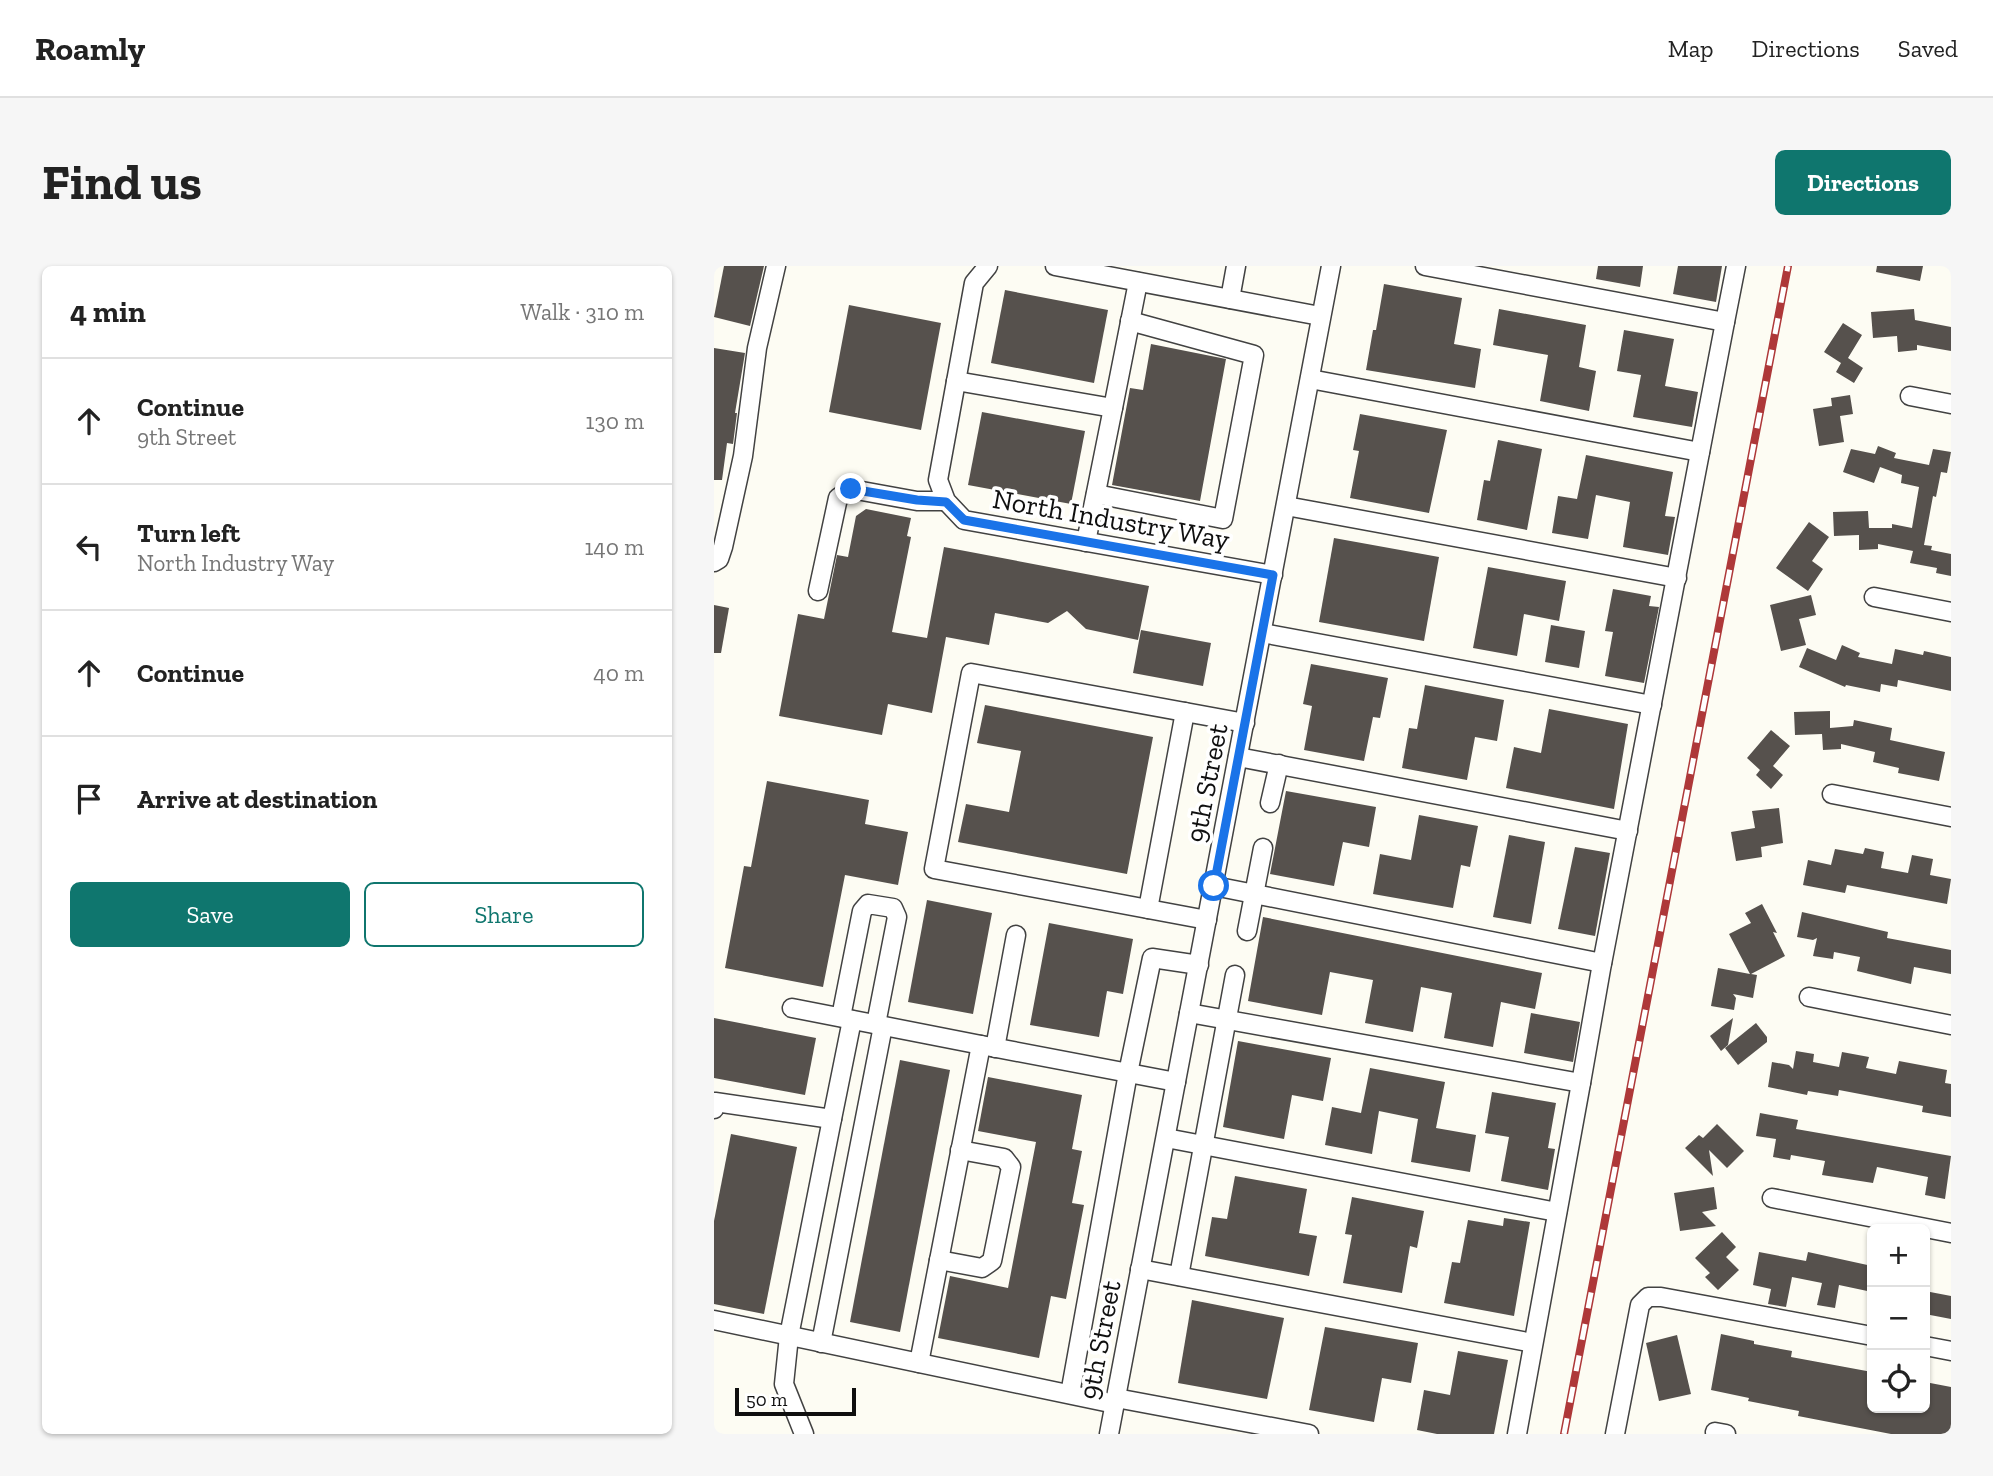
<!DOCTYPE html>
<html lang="en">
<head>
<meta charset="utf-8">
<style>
  body { margin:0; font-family:"Zilla Slab",serif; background:#f6f6f6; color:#222 }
  .controls { position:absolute; right:21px; bottom:21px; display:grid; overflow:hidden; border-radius:10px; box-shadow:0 2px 5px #0004 }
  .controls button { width:63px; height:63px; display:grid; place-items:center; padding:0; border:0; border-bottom:2px solid #e0e0e0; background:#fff; color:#222; font:35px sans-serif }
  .scale { position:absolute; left:21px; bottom:18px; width:121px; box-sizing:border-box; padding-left:7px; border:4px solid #0f0f0f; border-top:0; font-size:19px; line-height:24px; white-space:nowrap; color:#0f0f0f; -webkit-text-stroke:5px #fff; paint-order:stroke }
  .stop { position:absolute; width:21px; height:21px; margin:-16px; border:5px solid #1a73e8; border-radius:50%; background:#fff }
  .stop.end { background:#1a73e8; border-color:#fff; box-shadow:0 2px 7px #0008 }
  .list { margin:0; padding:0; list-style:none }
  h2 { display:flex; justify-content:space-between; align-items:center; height:91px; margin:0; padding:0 28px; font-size:30px }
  h2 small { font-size:23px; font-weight:400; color:#767676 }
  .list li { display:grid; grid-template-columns:46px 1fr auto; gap:21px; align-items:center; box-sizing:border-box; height:126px; padding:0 28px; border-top:2px solid #e0e0e0 }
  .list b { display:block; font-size:26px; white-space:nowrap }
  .list p { margin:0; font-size:23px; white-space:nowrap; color:#767676 }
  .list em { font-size:23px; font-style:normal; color:#767676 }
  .actions { display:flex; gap:14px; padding:21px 28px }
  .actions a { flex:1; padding:16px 0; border:2px solid #0f766e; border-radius:10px; text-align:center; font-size:24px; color:#0f766e }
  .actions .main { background:#0f766e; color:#fff }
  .icon { flex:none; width:38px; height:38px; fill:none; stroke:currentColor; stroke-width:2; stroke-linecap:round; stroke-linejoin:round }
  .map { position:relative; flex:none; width:1237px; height:1168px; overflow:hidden; border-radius:10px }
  header { display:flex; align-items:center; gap:42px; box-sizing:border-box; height:98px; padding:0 35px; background:#fff; border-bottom:2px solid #e0e0e0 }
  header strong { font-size:33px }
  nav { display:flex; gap:38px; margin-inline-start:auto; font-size:24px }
  .intro { display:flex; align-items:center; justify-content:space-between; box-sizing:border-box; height:168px; padding:0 42px }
  h1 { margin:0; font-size:49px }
  .button { padding:18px 32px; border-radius:10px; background:#0f766e; color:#fff; font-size:24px; font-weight:700 }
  main { display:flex; gap:42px; padding:0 42px }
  aside { flex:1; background:#fff; border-radius:10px; box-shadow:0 2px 5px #0004 }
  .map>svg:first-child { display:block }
  .building { fill:#56514d }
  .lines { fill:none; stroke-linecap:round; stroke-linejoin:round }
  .minor-casing { stroke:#424242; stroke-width:21 }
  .minor { stroke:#fff; stroke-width:18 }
  .rail-casing { stroke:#ae3839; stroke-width:8 }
  .rail { stroke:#fff; stroke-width:5; stroke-dasharray:16; stroke-linecap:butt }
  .route { stroke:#1a73e8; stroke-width:9 }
  .labels { text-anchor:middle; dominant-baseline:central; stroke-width:7; stroke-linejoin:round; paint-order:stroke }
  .street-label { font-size:28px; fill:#0f0f0f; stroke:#fff }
</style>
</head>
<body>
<header>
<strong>Roamly</strong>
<nav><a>Map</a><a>Directions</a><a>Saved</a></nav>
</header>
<div class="intro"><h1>Find us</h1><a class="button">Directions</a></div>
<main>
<aside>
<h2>4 min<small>Walk · 310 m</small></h2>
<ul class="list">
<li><svg class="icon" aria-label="ahead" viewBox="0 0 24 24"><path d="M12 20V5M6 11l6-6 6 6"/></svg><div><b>Continue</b><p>9th Street</p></div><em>130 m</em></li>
<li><svg class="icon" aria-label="left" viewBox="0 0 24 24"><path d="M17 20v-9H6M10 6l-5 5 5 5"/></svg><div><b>Turn left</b><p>North Industry Way</p></div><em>140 m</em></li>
<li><svg class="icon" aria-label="ahead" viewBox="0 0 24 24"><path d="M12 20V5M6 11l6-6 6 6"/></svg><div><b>Continue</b></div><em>40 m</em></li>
<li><svg class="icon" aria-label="arrive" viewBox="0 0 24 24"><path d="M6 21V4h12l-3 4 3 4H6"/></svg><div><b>Arrive at destination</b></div></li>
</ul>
<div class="actions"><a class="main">Save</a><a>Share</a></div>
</aside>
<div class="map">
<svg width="1237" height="1168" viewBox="0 0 1237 1168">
  <rect width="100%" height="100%" fill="#fdfcf3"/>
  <g class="building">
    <polygon points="10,0 50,0 36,60 0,51"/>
    <polygon points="884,0 929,0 926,21 882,13"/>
    <polygon points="964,0 1008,0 1002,36 959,28"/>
    <polygon points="1163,0 1209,0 1206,15 1162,6"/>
    <polygon points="670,18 748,32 740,78 767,83 761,122 652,104 659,64 662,64"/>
    <polygon points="291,24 394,44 380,117 277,97"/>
    <polygon points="135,39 227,57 207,164 115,146"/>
    <polygon points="785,43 872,59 865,101 882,105 875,145 826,135 834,89 779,79"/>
    <polygon points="1200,43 1201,54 1237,61 1237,85 1203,79 1203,84 1184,86 1183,70 1159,72 1157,46"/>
    <polygon points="1129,57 1148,69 1134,92 1149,102 1140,117 1122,106 1127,97 1110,86"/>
    <polygon points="910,64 960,73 951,120 984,126 978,161 919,151 927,109 903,105"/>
    <polygon points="437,78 512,93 486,235 398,219 416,122 429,124"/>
    <polygon points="0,82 31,87 21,147 23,147 19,178 13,177 8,214 0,214"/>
    <polygon points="1136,129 1139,148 1126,150 1130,176 1105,180 1099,143 1118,140 1117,132"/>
    <polygon points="268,146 371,165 357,238 254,219"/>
    <polygon points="646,148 733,164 715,247 636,232 645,185 639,184"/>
    <polygon points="784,174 828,183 813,264 763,254 770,214 776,215"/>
    <polygon points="1164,180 1182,187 1180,192 1215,199 1219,183 1237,186 1233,207 1227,206 1222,231 1219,230 1210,279 1218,280 1217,284 1237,288 1237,310 1222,307 1223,302 1196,297 1199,285 1164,278 1164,283 1145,284 1145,269 1120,270 1119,246 1154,245 1155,262 1178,262 1178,258 1198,262 1205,221 1187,217 1188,209 1166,201 1160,217 1129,206 1137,183 1161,188"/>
    <polygon points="872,189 959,206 951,250 961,251 954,289 909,281 916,236 882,229 874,273 838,267 844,230 863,233"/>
    <polygon points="152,243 197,252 193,270 197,271 178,366 213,372 230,281 435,320 424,374 372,363 353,345 334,357 281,347 275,379 232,371 218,447 174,438 168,469 65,450 84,348 110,353 123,289 134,291 142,250"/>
    <polygon points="1095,256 1115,271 1098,295 1109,303 1094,325 1062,302"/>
    <polygon points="620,272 725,291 710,375 605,356"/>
    <polygon points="774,301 852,315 845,355 810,348 803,390 759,382"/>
    <polygon points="899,323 937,330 935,340 945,341 930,417 891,410 899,366 891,365"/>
    <polygon points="1097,329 1102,349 1085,353 1092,379 1067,385 1056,339"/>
    <polygon points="0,339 15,342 7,387 0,387"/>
    <polygon points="837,359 871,365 865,402 831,396"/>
    <polygon points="427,364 497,377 489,420 419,407"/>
    <polygon points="1128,379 1146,387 1144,391 1178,398 1181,383 1209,389 1210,385 1237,391 1237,425 1184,414 1183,421 1167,418 1166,426 1132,419 1131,421 1085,401 1093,382 1122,394"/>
    <polygon points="597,398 674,412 666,452 659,451 650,495 590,484 598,440 589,438"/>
    <polygon points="711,419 790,434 783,475 761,471 753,514 688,502 695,462 703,463"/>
    <polygon points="271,439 439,471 413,608 244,576 252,538 295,546 307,485 263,477"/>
    <polygon points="835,443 914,458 900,543 792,522 800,481 827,487"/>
    <polygon points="1116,445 1116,462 1139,460 1140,454 1178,462 1176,474 1231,486 1225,515 1184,507 1185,502 1159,496 1161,486 1127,478 1127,483 1109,484 1108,468 1081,469 1080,446"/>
    <polygon points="1057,464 1076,480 1059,500 1069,509 1057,523 1042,509 1046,504 1033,492"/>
    <polygon points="53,515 155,534 151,558 194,566 184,619 131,609 109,721 11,702 30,600 37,601"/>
    <polygon points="572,525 662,541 655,581 629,576 620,620 556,608"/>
    <polygon points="1065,542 1069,577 1047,581 1048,591 1022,595 1017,566 1041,562 1038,545"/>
    <polygon points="705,549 764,560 756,601 747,599 739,642 659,628 666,588 697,594"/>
    <polygon points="795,569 831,576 817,658 779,651"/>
    <polygon points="861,581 896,587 881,670 844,663"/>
    <polygon points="1151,582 1170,586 1167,602 1194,607 1198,589 1219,593 1216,609 1237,613 1233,638 1133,619 1131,627 1089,619 1094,594 1117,599 1121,583 1149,588"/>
    <polygon points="213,634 278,647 259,748 194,736"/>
    <polygon points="1048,638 1063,667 1059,666 1071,690 1037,708 1043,709 1039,732 1019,728 1022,732 1020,744 997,740 1004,702 1036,708 1015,668 1037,657 1031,647"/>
    <polygon points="1088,646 1174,666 1173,672 1237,684 1237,708 1200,701 1197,718 1143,705 1146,691 1120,686 1119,693 1099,690 1103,672 1099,674 1083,671"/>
    <polygon points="549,651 828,707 821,743 787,736 779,781 730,772 738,727 707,721 699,766 651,757 659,714 616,706 608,749 534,735"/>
    <polygon points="335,657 419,673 409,728 393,725 385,771 316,759"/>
    <polygon points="817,747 866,756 859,796 810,787"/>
    <polygon points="0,752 102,772 91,829 0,812"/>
    <polygon points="1019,752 1014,779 1007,785 996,770"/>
    <polygon points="1042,757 1053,771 1053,776 1024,799 1011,782"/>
    <polygon points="524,775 617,792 609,835 578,829 570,873 509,861"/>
    <polygon points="1082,785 1100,788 1099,796 1125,801 1128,786 1155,791 1152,802 1182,808 1185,795 1233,804 1231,817 1237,818 1237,851 1208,846 1209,840 1125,824 1124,830 1094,825 1093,829 1054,821 1058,796 1075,799 1079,803"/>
    <polygon points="186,794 236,804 186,1066 136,1056"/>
    <polygon points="656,802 731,816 722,862 762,869 756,906 697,896 704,853 665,845 658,888 611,879 618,841 647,847"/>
    <polygon points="274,811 368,829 358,883 368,885 358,937 370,939 352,1033 337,1030 325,1092 224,1072 236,1010 294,1022 322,876 264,865"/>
    <polygon points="778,826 842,837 834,882 841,883 834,924 787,915 795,871 771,867"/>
    <polygon points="1046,847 1084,854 1082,863 1237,890 1231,933 1211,929 1214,911 1163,901 1159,917 1108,909 1111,895 1077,889 1076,894 1059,891 1062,873 1042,870"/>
    <polygon points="1003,858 1030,885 1013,902 995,884 999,910 971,882 985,869 989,872"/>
    <polygon points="17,868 83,881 50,1048 0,1038 0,955"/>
    <polygon points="521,910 593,923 585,967 603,970 595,1010 491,990 498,951 513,953"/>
    <polygon points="1000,921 1003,943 988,946 1002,960 966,965 960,927"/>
    <polygon points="638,931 710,945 703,982 696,980 688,1027 629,1017 638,969 631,968"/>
    <polygon points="790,952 816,956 800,1050 730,1037 738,996 746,997 754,954 789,960"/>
    <polygon points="1008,966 1022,981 1012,991 1025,1004 1004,1024 991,1011 996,1007 981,992"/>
    <polygon points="1045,986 1092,995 1094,986 1158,1000 1158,1026 1125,1019 1121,1042 1103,1039 1108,1017 1078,1011 1072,1041 1054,1038 1057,1023 1039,1019"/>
    <polygon points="1211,1025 1237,1030 1237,1053 1211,1048"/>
    <polygon points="478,1034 570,1052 553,1133 464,1117"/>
    <polygon points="611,1061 704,1077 697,1117 668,1112 660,1156 595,1144"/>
    <polygon points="1007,1068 1040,1075 1040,1078 1078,1085 1077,1091 1158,1106 1158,1142 1211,1142 1211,1116 1237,1121 1237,1168 1177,1168 1084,1150 1085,1145 1034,1135 1035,1132 997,1124"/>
    <polygon points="963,1069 977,1128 945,1135 932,1077"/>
    <polygon points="744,1085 794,1094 780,1168 723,1168 703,1164 710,1124 736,1129"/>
  </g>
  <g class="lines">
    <g class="minor-casing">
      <g id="minor">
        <polyline points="274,0 260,17 224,214 232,235 250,254 559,309"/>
        <polyline points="341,0 606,50"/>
        <polyline points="711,0 1011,56 1022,0"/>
        <polyline points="516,33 522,0"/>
        <polyline points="596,113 986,186"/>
        <polyline points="242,115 399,142 372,276"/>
        <polyline points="1196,130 1237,138"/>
        <polyline points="399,142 424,16"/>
        <polyline points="382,228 509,253 540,89 416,55"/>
        <polyline points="572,240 963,312"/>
        <polyline points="0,296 5,293 9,281 29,190 43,82 62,0"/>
        <polyline points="104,325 124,232 137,223 203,235 232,235"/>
        <polyline points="1160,331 1237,346"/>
        <polyline points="548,367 938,439"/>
        <polyline points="524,491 914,565"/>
        <polyline points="1118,528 1237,551"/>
        <polyline points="556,537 565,498"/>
        <polyline points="500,620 888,697"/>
        <polyline points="434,643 471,446"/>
        <polyline points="493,654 220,603 257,407 531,457"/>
        <polyline points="533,665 549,582"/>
        <polyline points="1095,731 1237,759"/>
        <polyline points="78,742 267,779"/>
        <polyline points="475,747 867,817 803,1168"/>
        <polyline points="127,751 148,645 154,638 179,642 183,651 162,758"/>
        <polyline points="281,782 302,669"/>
        <polyline points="867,817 887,703 1011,56"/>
        <polyline points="0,843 1,836 118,853 138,754"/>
        <polyline points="452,872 843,946"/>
        <polyline points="1058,932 1237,967"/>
        <polyline points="225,994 268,1002 278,995 297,901 290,892 246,884"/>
        <polyline points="426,1003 819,1077"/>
        <polyline points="465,1010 521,709"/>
        <polyline points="0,1054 401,1138"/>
        <polyline points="107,1077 169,760"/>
        <polyline points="1211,1080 1237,1085"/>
        <polyline points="205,1097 267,779 462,816"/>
        <polyline points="356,1128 414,807 438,692 485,699"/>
        <polyline points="402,1132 595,1168"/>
        <polyline points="1001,1166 1012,1168"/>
        <polyline points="90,1168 70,1118 75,1070 118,853"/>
        <polyline points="395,1168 617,0"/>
        <polyline points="901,1168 926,1039 934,1031 947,1031 1158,1070"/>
      </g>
    </g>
    <use href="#minor" class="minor"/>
    <g class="rail-casing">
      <polyline id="rail" points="850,1168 1074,0"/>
    </g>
    <use href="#rail" class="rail"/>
  </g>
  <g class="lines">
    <polyline class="route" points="137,223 203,234 232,236 250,254 559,309 500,620"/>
  </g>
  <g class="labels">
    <g class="street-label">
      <text transform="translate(397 253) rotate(10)">North Industry Way</text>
      <text transform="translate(493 517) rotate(-79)">9th Street</text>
      <text transform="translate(386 1074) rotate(-79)">9th Street</text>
    </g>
  </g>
</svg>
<div class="controls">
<button>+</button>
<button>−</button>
<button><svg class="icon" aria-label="locate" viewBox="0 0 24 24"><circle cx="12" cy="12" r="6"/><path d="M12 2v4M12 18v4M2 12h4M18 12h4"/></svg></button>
</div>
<div class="scale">50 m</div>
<div class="stop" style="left:500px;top:620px"></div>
<div class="stop end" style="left:137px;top:223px"></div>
</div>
</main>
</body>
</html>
